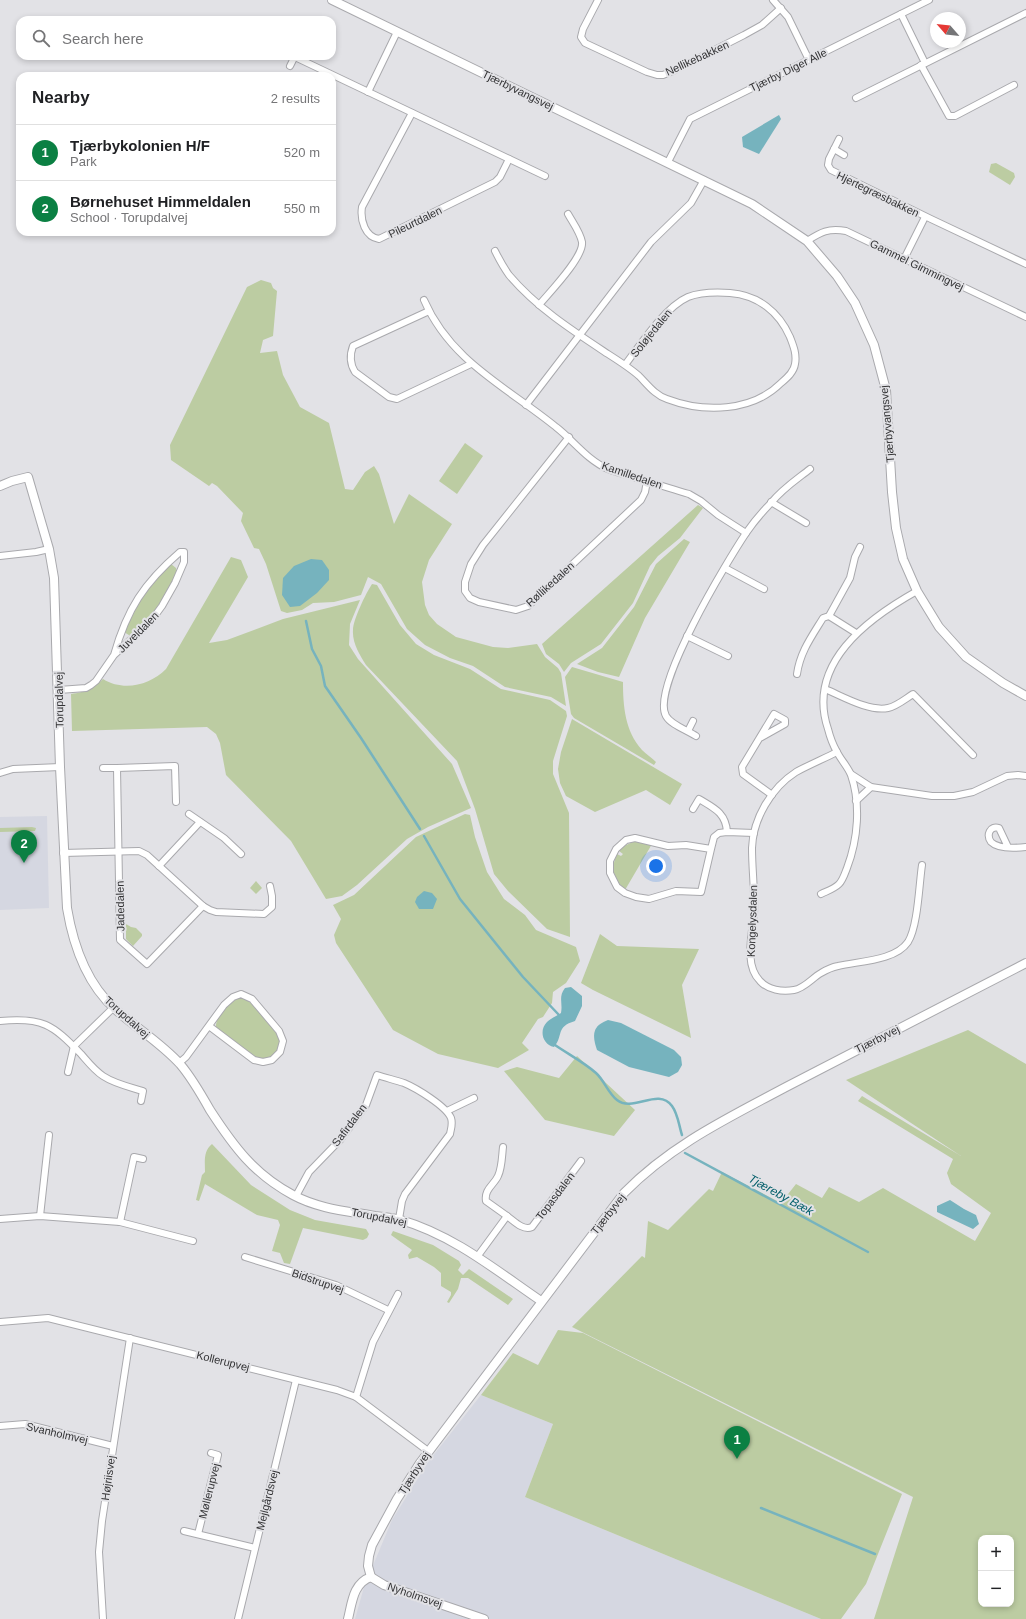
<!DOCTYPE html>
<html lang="en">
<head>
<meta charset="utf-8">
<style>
  body { margin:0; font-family:Helvetica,sans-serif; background:#f6f6f6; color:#202124 }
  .controls { position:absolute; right:12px; bottom:12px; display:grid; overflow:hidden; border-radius:8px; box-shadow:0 2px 6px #0003 }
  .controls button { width:36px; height:36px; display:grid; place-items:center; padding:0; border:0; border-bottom:1px solid #e0e0e0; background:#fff; color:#202124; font:20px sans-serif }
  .compass { position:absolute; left:930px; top:12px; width:36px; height:36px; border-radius:50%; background:#fff; box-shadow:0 2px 6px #0003; rotate:298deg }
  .you { position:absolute; left:656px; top:866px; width:14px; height:14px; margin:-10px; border:3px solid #fff; border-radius:50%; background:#1a73e8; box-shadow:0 0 0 6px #1a73e833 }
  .badge { display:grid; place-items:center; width:26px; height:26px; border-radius:50%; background:#0b8043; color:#fff; font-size:13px; font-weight:700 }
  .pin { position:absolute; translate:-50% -33px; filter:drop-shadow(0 1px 2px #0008) }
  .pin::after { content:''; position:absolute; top:21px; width:14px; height:12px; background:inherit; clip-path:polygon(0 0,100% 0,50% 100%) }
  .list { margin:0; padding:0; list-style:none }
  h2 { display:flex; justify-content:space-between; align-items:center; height:52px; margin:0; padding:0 16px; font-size:17px }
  h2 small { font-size:13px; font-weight:400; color:#757577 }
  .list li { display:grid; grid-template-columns:26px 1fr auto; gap:12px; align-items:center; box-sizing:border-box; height:56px; padding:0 16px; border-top:1px solid #e0e0e0 }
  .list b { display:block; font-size:15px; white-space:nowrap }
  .list p { margin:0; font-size:13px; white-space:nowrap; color:#757577 }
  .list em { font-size:13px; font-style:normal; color:#757577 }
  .icon { flex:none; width:22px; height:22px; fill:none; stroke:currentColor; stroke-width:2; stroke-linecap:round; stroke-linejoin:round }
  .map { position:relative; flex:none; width:1026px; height:1619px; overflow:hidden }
  .search { position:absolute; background:#fff; box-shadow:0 2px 6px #0003; left:16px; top:16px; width:320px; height:44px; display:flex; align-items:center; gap:10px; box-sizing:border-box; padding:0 14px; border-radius:12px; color:#757577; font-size:15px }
  .panel { position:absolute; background:#fff; box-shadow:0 2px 6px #0003; left:16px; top:72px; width:320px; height:164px; border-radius:12px }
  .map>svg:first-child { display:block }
  .built { fill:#d5d7e1 }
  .green { fill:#bccca2; fill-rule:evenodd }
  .water { fill:#76b3be }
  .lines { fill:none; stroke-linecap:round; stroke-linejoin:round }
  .stream { stroke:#76b3be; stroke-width:2.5 }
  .minor-casing { stroke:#a9a9ad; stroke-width:8 }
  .tertiary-casing { stroke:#a9a9ad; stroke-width:10 }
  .minor { stroke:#fff; stroke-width:6 }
  .tertiary { stroke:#fff; stroke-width:8 }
  .labels { text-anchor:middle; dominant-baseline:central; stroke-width:4; stroke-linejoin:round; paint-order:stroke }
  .street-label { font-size:11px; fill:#333335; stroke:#e2e2e6 }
  .water-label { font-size:12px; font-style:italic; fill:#05606c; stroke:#e2e2e6 }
</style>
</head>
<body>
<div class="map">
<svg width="1026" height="1619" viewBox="0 0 1026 1619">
  <rect width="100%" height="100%" fill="#e2e2e6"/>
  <g class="built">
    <polygon points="47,816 49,908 0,910 0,817"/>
    <polygon points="481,1395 553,1424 525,1497 821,1619 355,1619 364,1587 392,1520 428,1462"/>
  </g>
  <g class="green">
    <polygon points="996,163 1014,173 1015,177 1010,185 989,172 991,164"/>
    <polygon points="261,280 271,283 273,288 277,291 273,336 263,340 260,353 277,351 283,375 300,407 329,423 345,489 353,490 365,472 374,466 379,474 394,524 409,494 452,524 429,560 422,582 425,605 429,615 437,624 456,637 493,647 508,648 537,644 545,657 558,668 561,673 566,706 551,697 505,687 473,666 450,658 425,645 407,629 381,584 368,577 361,595 334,602 313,603 302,610 287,613 281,611 266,564 259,549 254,548 241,521 243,513 217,486 212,483 209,486 171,460 170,445 247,287"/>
    <polygon points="465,443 483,456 457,494 439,481"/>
    <polygon points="698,505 703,508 680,538 658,556 650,566 633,603 601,644 571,663 564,672 559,664 546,654 542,644"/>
    <polygon points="684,539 690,542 645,618 619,677 598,672 577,664 602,648 634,607 656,564"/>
    <path d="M231,557l10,3 7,17 -39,66 18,-3 56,-21 77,-19 -10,24 -1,21 9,14 94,105 19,44 -43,19 -21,12 -50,46 -15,11 -16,3 -35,-58 -65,-66 -6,-32 -4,-9 -9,-7 -135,4 -1,-37c15,-2 20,-4 32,-15 21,13 47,6 63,-10z"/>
    <path d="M171,564l5,4 1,3c-11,26 -25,46 -45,66l-8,-5c9,-26 26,-50 47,-68z"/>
    <path d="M372,584l5,1 23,40 16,19 18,11 36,14 31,20 49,11 16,11 1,5 -14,45v13l16,39 1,124 -23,-8 -39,-38 -14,-17 -19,-65 -18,-48 -91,-96c-6,-10 -14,-22 -13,-35 0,-10 13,-37 19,-46z"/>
    <path d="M572,667l51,15c0,24 2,49 19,68 4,4 10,8 14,12l-2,3 -80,-47 -3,-4 -6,-37z"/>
    <polygon points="572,719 682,784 670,805 646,790 595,812 566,796 560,783 558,769 561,752"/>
    <polygon points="465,814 470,815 475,837 487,872 504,899 525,915 536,930 576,947 580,961 566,983 553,992 552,1003 543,1017 538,1019 522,1043 529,1050 498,1068 438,1054 393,1030 336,943 334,935 341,919 333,905 354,895 416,837"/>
    <polygon points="32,827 36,828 35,831 0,832 0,828"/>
    <path d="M635,841l17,3 -27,46c-11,-11 -15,-21 -8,-36l4,2 2,-2 -4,-3 3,-4z"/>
    <polygon points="256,881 262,888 256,894 250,888"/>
    <polygon points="126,924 131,927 136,928 142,934 142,936 133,946 126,939"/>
    <polygon points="600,934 617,946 699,949 682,985 691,1038 593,990 581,983"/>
    <path d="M240,998c12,0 40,33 40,46 -1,7 -6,11 -11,15h-7l-9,-3 -37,-28c-2,-10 15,-28 24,-30z"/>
    <path d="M968,1030l58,34v555h-152l39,-122 -341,-170 70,-71 3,2 3,-37 20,9 41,-41 4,2 9,-19 59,31 15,-19 26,14 7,-11 30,15 24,-14 92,53 16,-28 -40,-29 -4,-11 6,-14 -95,-58 4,-5 99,60 -115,-76zM981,1538h30v66h-30z"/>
    <polygon points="577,1056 635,1110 614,1136 545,1120 504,1071 517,1067 559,1078"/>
    <path d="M212,1144l39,41 39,25 25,10 51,9 3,5 -2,4 -4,2 -60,-12 -13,36 -6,-1 -4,-10 -8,-2 8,-26 -2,-5 -21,-5 -52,-31 -6,17 -3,-1 6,-25 3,-3c0,-10 -2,-21 7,-28z"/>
    <polygon points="393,1231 433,1245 459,1261 461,1265 458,1270 463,1275 469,1269 513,1299 508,1305 468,1278 461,1278 458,1289 449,1303 447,1302 451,1295 451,1292 441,1286 441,1273 434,1267 417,1257 409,1259 408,1255 412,1250 391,1235"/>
    <polygon points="558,1330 583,1333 902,1494 866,1584 841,1619 821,1619 525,1497 553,1424 481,1395 513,1353 538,1365"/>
  </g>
  <g class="water">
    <polygon points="779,115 781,119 759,154 743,147 742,137"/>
    <polygon points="311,559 322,560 329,570 329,580 317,593 300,606 290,607 282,595 283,578 294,566"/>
    <polygon points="424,891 432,893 437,899 433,909 419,909 415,902 417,897"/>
    <path d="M571,987l11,9v10l-7,15c-20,6 -11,14 -21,26 -12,-3 -15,-17 -7,-25 4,-4 10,-6 14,-9 2,-10 -3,-16 4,-25z"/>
    <path d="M608,1020l13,3 53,27 7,7 1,8 -4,7 -9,5 -40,-10 -32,-17c-5,-15 -5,-24 11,-30z"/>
    <polygon points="950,1200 964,1209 976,1215 979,1224 973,1229 937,1212 937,1206"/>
  </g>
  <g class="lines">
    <g class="stream">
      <polyline points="306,621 312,649 321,666 325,686 361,738 420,829"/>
      <polyline points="424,836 460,899 523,977 559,1015"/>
      <path d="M555,1045c13,9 30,18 41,28 8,7 12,20 21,27 16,13 41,-13 55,6 6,8 7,20 10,29"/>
      <polyline points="685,1153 868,1252"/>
      <polyline points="761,1508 875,1554"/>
    </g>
    <g class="minor-casing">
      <g id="minor">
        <polyline points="598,0 583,29 581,37 585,43 647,72 657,75 663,75 673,71 744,35 762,25 781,8"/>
        <polyline points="773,0 788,17 809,60"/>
        <polyline points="901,14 925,63"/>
        <polyline points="295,57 545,176"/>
        <polyline points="921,65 949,116 955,116 1014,85"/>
        <polyline points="290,66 295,56"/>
        <polyline points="368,92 397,32"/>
        <polyline points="856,98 1026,13"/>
        <path d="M412,113l-50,94c-2,13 3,30 17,32l116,-57 5,-5 9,-18"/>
        <polyline points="839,139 829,159 828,165 831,170 931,219 1026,264"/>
        <polyline points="834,149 844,155"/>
        <polyline points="668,162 690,119 929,0"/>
        <path d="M807,241c14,-9 21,-13 39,-10l180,86"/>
        <path d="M495,251c4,8 9,17 14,24 28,33 64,56 99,79 11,7 22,14 31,22 9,9 16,19 28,23 37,14 85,13 114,-16 6,-5 13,-11 14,-19 2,-10 -2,-19 -5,-27 -11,-25 -32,-42 -60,-44 -14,-1 -29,-1 -42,4 -23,10 -48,48 -63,68"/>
        <polyline points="904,259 925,217"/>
        <path d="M424,300c27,62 83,87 132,127 17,13 31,33 52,42 10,4 21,6 32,10 16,5 32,10 49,15l12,7 17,14 28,18"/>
        <path d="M539,305c10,-12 45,-48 43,-63 -2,-10 -9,-19 -14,-28"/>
        <path d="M429,311l-76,35c-3,8 -3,18 2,26l34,25 8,2 74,-35"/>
        <polyline points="526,405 651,242 691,203 704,180"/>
        <polyline points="569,437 483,545 471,564 465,582 465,591 470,598 479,602 516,610 528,606 641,500 645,492 647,481"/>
        <polyline points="771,502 806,523"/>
        <polyline points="0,556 36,552 49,549"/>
        <polyline points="725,568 764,589"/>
        <polyline points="829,616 856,633"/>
        <polyline points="687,636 728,656"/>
        <path d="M797,674c3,-22 15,-38 26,-56l6,-2 21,-38 5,-21 5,-10"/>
        <path d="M825,689c17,7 44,23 63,19 9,-2 17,-9 25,-14l60,61"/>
        <path d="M59,690l27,-2 5,-3 5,-4 18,-26 37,-34 11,-15 13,-23 9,-21v-10h-4c-36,31 -53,57 -66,103"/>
        <polyline points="688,731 693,721"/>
        <path d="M696,736c-9,-6 -25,-11 -30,-20 -16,-28 62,-156 80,-183 7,-10 16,-21 25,-30 11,-14 25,-23 39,-34"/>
        <polyline points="760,738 785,724 785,720 774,714 742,767 743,774 772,795"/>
        <path d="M837,752c-14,7 -28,13 -41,20 -25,16 -43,47 -44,76 0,22 3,44 2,66 -2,21 -10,51 6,67 8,9 22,11 34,9 11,-2 18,-12 27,-17 5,-3 12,-6 17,-7 21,-5 57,-5 70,-24 10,-16 11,-57 14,-77"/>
        <polyline points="103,768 117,768"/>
        <polyline points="0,773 13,769 60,767"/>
        <polyline points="851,774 871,787 932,796 954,796 973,792 1007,776 1018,775 1026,776"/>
        <polyline points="856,801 871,787"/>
        <polyline points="176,802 175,766 117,768 120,940 147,964 203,906"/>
        <path d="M693,809l6,-10c15,9 27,14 28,33"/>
        <polyline points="189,814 224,838 241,854"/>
        <path d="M1008,847l-9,-19c-9,-3 -13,7 -8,14 7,7 26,6 35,5"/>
        <polyline points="711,849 701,892 676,891 649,899 636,897 625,893 617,887 610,873 610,861 616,849 626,840 635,838 668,846 686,845 711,849 714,837 719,833 727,832 754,833"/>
        <polyline points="63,853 139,851 147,855 203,906 210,910 216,912 264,914 272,907 272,896 270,886"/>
        <polyline points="159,866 200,822"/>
        <path d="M821,894c6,-3 13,-5 18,-10 4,-4 6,-11 8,-16 11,-29 14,-64 4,-93 -3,-8 -10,-15 -14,-23 -4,-7 -7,-15 -9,-23 -22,-65 39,-110 89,-138"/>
        <path d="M0,1021c42,-4 52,3 81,33 7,8 13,16 22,22 12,8 27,11 40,15l-2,10"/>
        <polyline points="179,1063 186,1057 224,1005 233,997 241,994 252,999 279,1031 283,1041 280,1052 272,1060 263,1062 254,1060 209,1026"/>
        <polyline points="68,1072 74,1046 113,1008"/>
        <polyline points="447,1111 474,1098"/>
        <path d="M503,1147c-1,8 -1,21 -5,29 -4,9 -14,13 -12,25l21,15"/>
        <path d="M296,1196l13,-24 31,-32 26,-35 11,-30c9,3 18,5 27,8 12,5 42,23 47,35 2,6 0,10 -1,16l-45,60 -3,7 -3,18"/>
        <polyline points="40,1216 49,1135"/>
        <polyline points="0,1219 40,1216 120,1222 193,1241"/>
        <polyline points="120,1222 134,1157 143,1159"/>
        <polyline points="245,1257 336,1285 388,1310"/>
        <path d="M477,1257l30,-41c7,5 16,15 25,11l49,-66"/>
        <polyline points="0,1322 48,1318 337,1390 356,1397 428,1451"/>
        <polyline points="356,1397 373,1342 398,1294"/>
        <polyline points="0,1426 25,1424 113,1446"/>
        <polyline points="184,1531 255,1548"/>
        <polyline points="198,1534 218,1455 211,1453"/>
        <polyline points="103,1619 99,1552 102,1521 130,1338"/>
        <polyline points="238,1619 296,1380"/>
      </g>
    </g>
    <g class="tertiary-casing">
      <g id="tertiary">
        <polyline points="332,0 752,204 807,241 837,276 855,303 874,345 886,390 892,492 896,528 903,559 917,591 939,627 966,657 1003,683 1026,696"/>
        <path d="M0,486l12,-5 16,-4 21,72 5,29 6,189 7,141c6,36 19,75 48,101 21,19 46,34 65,55 12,14 21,30 30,46 24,37 44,64 83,85 26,14 54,16 82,21 9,1 18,2 26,4 52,15 96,51 140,81"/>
        <path d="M371,1577l-3,-11 1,-10 3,-11 25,-46 23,-36 204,-270c47,-48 104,-75 162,-106 80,-42 160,-83 240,-124"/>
        <polyline points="371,1577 384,1585 484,1619"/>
        <path d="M348,1619c4,-16 5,-36 23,-42"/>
      </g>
    </g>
    <use href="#minor" class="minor"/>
    <use href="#tertiary" class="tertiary"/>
  </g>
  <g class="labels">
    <g class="street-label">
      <text transform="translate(697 58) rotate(-25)">Nellikebakken</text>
      <text transform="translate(788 70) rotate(-26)">Tjærby Diger Alle</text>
      <text transform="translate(518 90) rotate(26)">Tjærbyvangsvej</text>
      <text transform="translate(878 194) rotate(26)">Hjertegræsbakken</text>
      <text transform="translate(415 222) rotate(-26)">Pileurtdalen</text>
      <text transform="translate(917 265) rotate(26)">Gammel Gimmingvej</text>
      <text transform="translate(651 333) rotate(-51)">Soløjedalen</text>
      <text transform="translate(887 424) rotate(-95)">Tjærbyvangsvej</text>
      <text transform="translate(632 475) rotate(19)">Kamilledalen</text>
      <text transform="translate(550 584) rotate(-42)">Røllikedalen</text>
      <text transform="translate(138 632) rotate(-45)">Juveldalen</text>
      <text transform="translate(59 700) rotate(-91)">Torupdalvej</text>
      <text transform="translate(120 906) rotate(-91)">Jadedalen</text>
      <text transform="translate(752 921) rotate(-88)">Kongelysdalen</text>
      <text transform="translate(127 1017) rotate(42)">Torupdalvej</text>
      <text transform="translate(877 1039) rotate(-27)">Tjærbyvej</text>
      <text transform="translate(349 1125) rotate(-53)">Safirdalen</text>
      <text transform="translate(555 1196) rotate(-53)">Topasdalen</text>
      <text transform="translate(608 1214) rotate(-52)">Tjærbyvej</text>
      <text transform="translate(379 1217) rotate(11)">Torupdalvej</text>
      <text transform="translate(318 1281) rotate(19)">Bidstrupvej</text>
      <text transform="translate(223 1361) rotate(14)">Kollerupvej</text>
      <text transform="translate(57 1433) rotate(13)">Svanholmvej</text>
      <text transform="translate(414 1473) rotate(-57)">Tjærbyvej</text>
      <text transform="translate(108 1478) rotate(-82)">Højriisvej</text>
      <text transform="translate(209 1491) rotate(-76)">Møllerupvej</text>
      <text transform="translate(267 1500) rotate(-76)">Mejlgårdsvej</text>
      <text transform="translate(415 1595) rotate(19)">Nyholmsvej</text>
    </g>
    <g class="water-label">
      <text transform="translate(781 1195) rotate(29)">Tjæreby Bæk</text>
    </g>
  </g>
</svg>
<div class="controls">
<button>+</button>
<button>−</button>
</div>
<svg class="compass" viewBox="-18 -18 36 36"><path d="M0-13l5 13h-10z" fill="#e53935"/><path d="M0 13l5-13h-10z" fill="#757577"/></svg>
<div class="you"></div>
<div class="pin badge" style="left:737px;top:1459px">1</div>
<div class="pin badge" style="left:24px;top:863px">2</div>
<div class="search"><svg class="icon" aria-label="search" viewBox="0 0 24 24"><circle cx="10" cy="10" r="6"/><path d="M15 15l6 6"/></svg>Search here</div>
<section class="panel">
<h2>Nearby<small>2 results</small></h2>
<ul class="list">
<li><span class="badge">1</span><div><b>Tjærbykolonien H/F</b><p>Park</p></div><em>520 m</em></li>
<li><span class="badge">2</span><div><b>Børnehuset Himmeldalen</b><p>School · Torupdalvej</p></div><em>550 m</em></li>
</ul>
</section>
</div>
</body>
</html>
